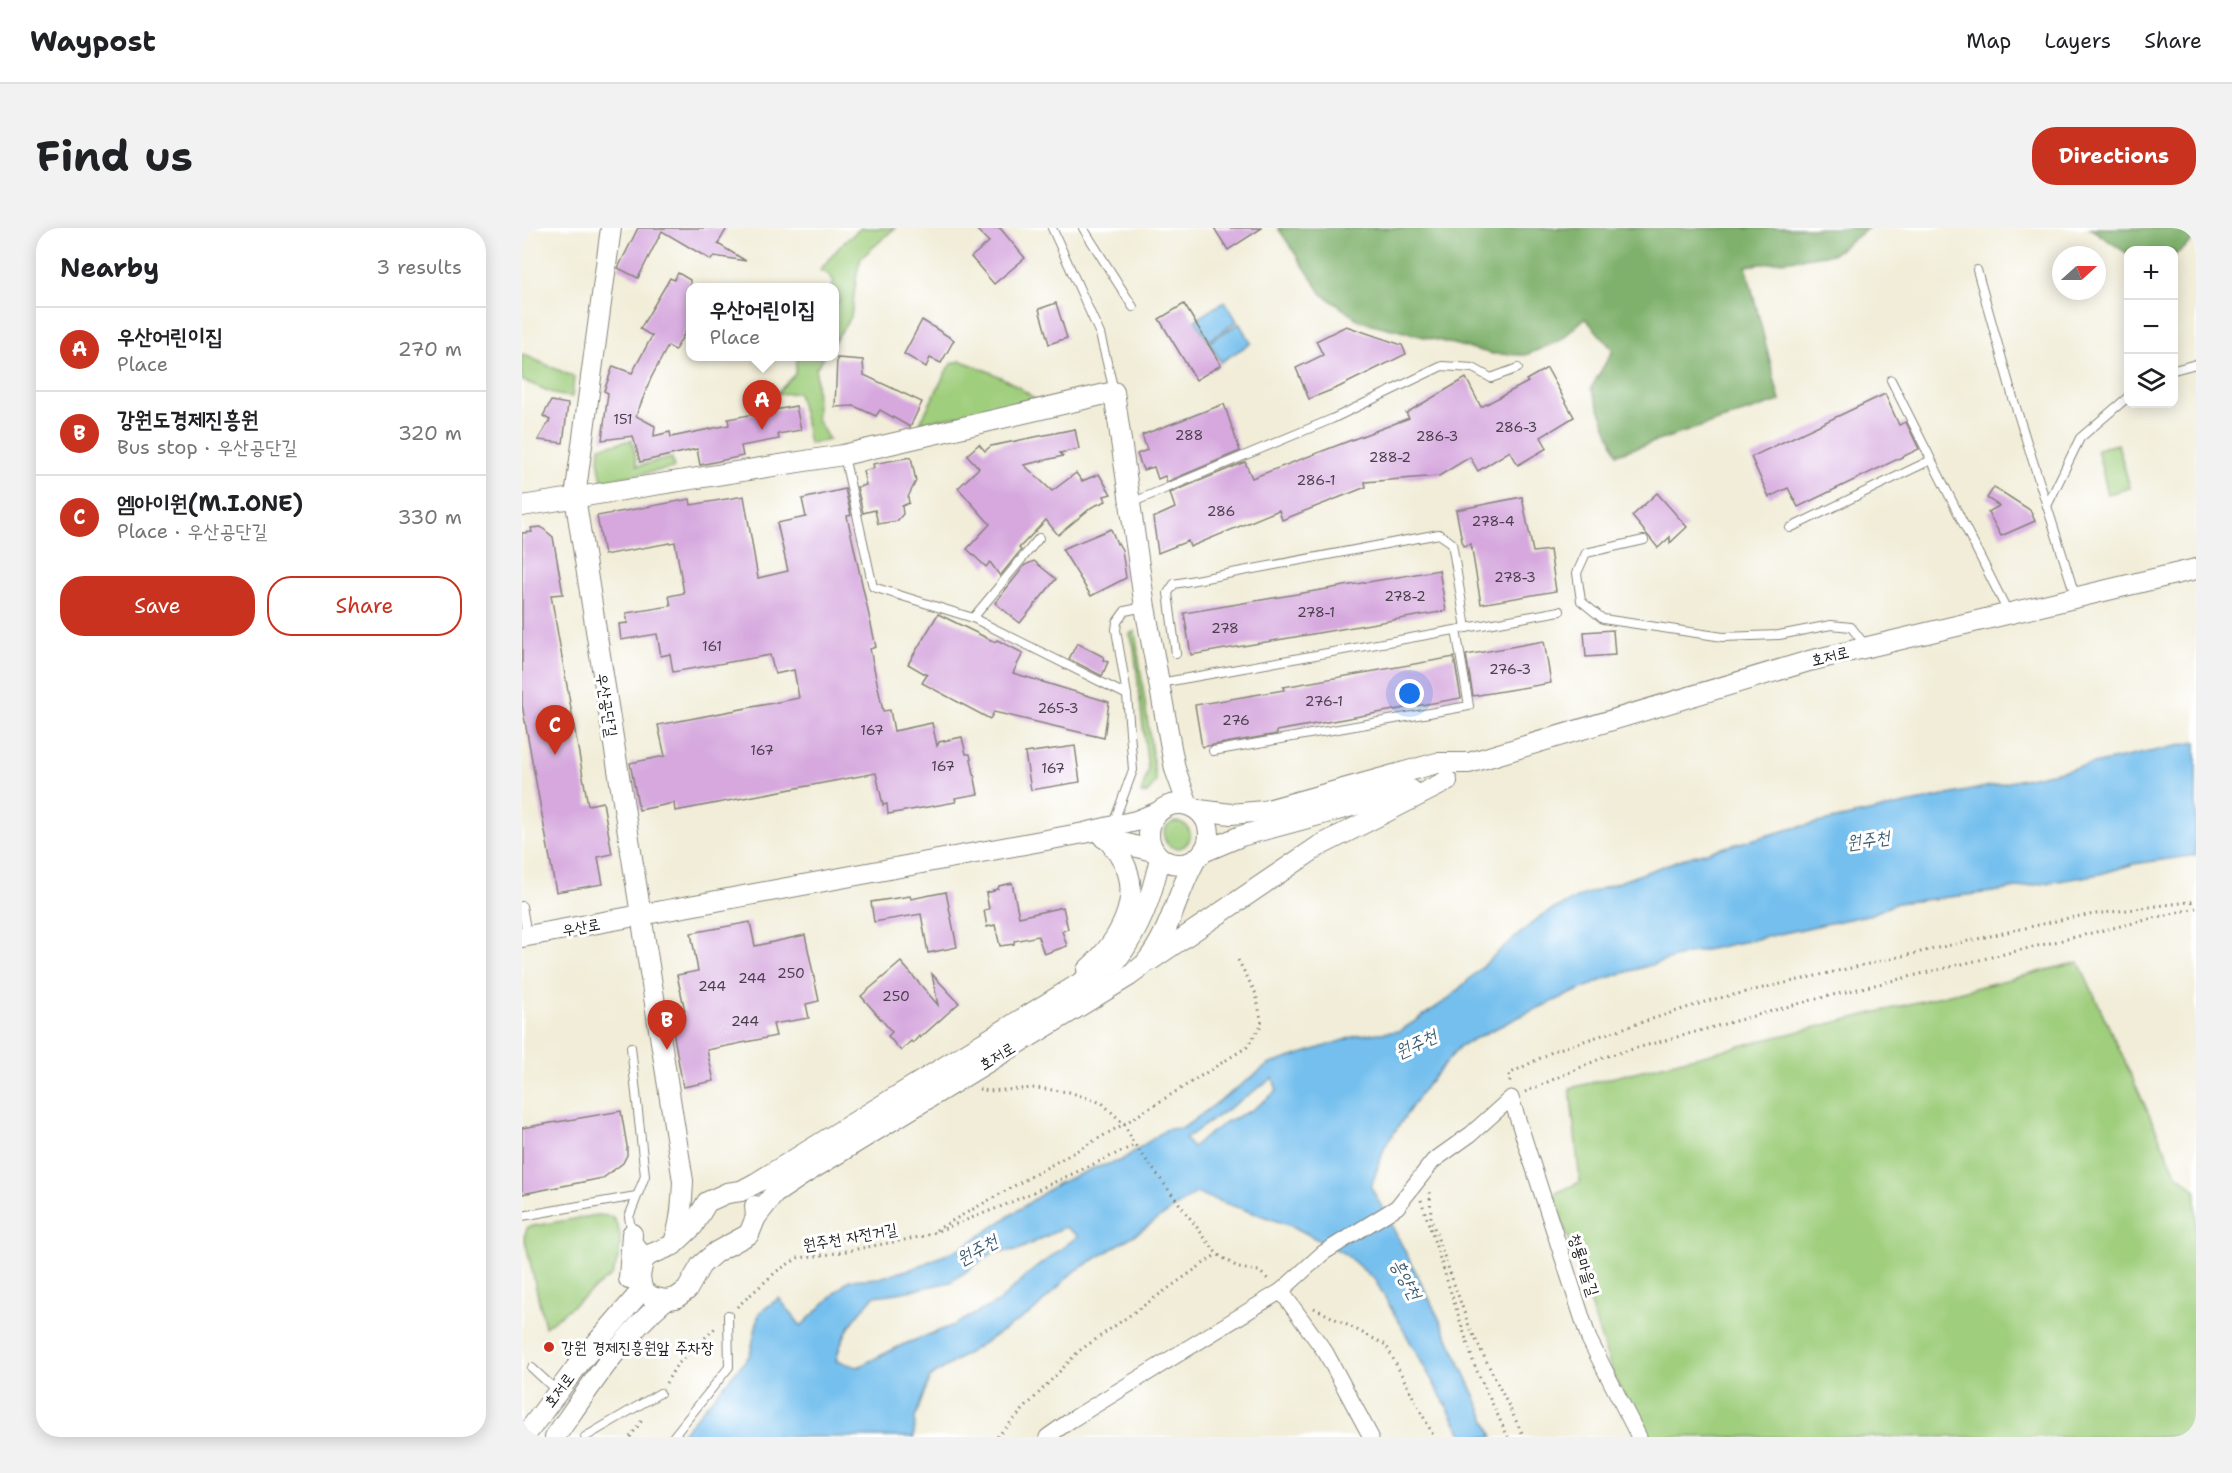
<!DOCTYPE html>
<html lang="en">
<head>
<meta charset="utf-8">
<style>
  body { margin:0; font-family:"Shantell Sans","Poor Story",sans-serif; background:#f2f2f2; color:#202124 }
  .controls { position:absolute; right:18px; top:18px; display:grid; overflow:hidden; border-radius:12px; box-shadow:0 3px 15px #0003 }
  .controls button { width:54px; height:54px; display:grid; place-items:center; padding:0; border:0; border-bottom:2px solid #e0e0e0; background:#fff; color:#202124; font:30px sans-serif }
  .compass { position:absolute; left:1530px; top:18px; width:54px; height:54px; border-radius:50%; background:#fff; box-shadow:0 3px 15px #0003; rotate:69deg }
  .you { position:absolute; left:888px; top:466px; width:21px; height:21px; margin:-15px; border:4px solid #fff; border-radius:50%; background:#1a73e8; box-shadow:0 0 0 9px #1a73e833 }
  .badge { display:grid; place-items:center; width:39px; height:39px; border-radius:50%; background:#c8321e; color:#fff; font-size:20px; font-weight:700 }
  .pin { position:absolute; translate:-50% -50px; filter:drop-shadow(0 2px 3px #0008) }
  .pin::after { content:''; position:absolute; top:32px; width:21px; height:18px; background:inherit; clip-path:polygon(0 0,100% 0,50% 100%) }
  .popup { position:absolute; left:164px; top:55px; width:153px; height:78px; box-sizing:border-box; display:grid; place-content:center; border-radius:12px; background:#fff; filter:drop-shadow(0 2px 4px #0005); font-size:20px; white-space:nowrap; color:#757577 }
  .popup b { font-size:22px; color:#202124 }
  .popup::after { content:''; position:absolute; left:50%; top:100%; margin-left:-12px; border:12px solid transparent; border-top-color:#fff }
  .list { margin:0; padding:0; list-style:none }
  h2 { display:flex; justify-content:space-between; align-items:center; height:78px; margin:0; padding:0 24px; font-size:26px }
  h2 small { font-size:20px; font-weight:400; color:#757577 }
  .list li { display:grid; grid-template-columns:39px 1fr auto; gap:18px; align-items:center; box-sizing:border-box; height:84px; padding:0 24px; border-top:2px solid #e0e0e0 }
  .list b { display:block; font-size:22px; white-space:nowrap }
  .list p { margin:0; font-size:20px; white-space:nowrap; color:#757577 }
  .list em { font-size:20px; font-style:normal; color:#757577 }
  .actions { display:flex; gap:12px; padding:18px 24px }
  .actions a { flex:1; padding:14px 0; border:2px solid #c8321e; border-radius:24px; text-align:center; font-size:21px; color:#c8321e }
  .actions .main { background:#c8321e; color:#fff }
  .icon { flex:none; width:33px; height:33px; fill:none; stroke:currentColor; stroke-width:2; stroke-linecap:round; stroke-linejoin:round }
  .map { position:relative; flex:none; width:1674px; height:1209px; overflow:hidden; border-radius:24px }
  header { display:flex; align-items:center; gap:36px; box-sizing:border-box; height:84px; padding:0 30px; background:#fff; border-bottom:2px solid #e0e0e0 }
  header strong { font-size:28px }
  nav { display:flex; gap:33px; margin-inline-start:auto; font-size:21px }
  .intro { display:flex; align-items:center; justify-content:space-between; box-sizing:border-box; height:144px; padding:0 36px }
  h1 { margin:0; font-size:42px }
  .button { padding:15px 27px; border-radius:24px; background:#c8321e; color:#fff; font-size:21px; font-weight:700 }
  main { display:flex; gap:36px; padding:0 36px }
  aside { flex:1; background:#fff; border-radius:24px; box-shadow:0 3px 15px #0003 }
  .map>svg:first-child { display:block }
  .green { fill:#9fce7c; stroke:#5e754c; stroke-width:1.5 }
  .forest { fill:#7fb16c; stroke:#4e6644; stroke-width:1.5 }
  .water { fill:#74bfee; stroke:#486e85; stroke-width:1.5; fill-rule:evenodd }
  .building { fill:#d6a8de }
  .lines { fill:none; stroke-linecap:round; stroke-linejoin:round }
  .lane-casing { stroke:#86847a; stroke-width:10 }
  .street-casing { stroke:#86847a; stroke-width:17 }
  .secondary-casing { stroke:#86847a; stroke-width:22 }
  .path { stroke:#86847a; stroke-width:3; stroke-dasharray:1.5 4.5; stroke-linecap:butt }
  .lane { stroke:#fff; stroke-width:8 }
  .street { stroke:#fff; stroke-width:15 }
  .secondary { stroke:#fff; stroke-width:20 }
  .poi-dot { fill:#c8321e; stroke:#fff; stroke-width:2 }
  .labels { text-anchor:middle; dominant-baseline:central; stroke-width:6; stroke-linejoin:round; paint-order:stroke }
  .number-label { font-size:14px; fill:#4a3f4c }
  .street-label { font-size:16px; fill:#1c1c1c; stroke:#fff }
  .poi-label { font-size:16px; fill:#1c1c1c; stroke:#fff; text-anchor:start }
  .water-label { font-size:18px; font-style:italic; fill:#3f5d70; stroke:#fff }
</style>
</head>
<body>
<header>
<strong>Waypost</strong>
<nav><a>Map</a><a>Layers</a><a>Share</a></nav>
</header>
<div class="intro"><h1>Find us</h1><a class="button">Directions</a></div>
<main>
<aside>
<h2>Nearby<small>3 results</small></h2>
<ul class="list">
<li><span class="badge">A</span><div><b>우산어린이집</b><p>Place</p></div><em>270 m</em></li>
<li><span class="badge">B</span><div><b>강원도경제진흥원</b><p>Bus stop · 우산공단길</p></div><em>320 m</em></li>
<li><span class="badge">C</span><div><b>엠아이원(M.I.ONE)</b><p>Place · 우산공단길</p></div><em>330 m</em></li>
</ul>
<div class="actions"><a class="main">Save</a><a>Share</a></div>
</aside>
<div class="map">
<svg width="1674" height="1209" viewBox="0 0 1674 1209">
  <rect width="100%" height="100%" fill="#fff"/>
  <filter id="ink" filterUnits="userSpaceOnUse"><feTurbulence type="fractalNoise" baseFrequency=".0167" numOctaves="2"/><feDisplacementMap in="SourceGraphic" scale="12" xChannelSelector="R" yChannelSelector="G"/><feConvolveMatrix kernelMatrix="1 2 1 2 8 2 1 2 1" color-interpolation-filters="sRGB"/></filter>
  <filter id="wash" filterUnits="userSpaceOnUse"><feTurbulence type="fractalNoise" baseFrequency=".008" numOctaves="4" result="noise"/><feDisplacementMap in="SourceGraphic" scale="24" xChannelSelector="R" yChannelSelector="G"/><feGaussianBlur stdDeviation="1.35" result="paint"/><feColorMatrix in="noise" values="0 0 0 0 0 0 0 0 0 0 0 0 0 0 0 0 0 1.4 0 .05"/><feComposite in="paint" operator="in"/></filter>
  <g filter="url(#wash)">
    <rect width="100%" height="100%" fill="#f1edd8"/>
    <g class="green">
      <polygon points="339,0 373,0 339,30 335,45 329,89 312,114 312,80 317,72 315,64 310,59 312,53 306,46 298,42 319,17"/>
      <polygon points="0,126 52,149 50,169 36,167 0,152"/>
      <polygon points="275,129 302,129 294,140 295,191 307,212 287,216 282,188 276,165 254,166 273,146"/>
      <path d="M439,133c27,9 55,21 76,40l-117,22 28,-55 4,-5z"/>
      <polygon points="110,212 115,238 150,230 152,240 80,253 77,237 78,219"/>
      <polygon points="1596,216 1608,260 1586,266 1575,221"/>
      <polygon points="613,403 634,554 625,565 619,566 626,542 612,419 608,406"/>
      <circle cx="655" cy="607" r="13"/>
      <polygon points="1557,734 1654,945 1674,962 1674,1209 1124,1209 1091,1147 1032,966 1058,954 1048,860"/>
      <path d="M75,987l14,1c15,15 9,41 1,59l-67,52 -21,-91 4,-9z"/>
    </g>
    <g class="forest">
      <polygon points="756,0 1346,0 1311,26 1224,38 1258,173 1095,226 1069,160 1091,122 1063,90 1039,112 1004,127 971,126 838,93 800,66"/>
      <polygon points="1568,0 1674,0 1674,10 1652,28 1652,22 1606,22 1606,26"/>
    </g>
    <g class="water">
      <polygon points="703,73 715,93 686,113 673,92"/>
      <polygon points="717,95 729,115 699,134 687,114"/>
      <path d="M1674,514v113l-62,9 -34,10 -107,18 -96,11 -25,11 -181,39 -84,25 -78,34 -63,31 -6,3 -37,44 -38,56 -14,41c44,81 86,165 122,250h-29l-89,-157 -30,-26 -51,-27 -98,-34 -57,39 -67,41 -38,38 -104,66 -15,41 -1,19h-235l71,-82 9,-42 20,-15 22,28 48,-46 30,-2 35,-10 49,-21 94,-63 37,-16 26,-7 47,-32 16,-1 85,-63 91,-30 41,-4 47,-31 50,-47 45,-38 39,-19 101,-37 112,-31zM751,850l4,13 -25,19 -26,12 -34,25 -7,-8zM543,999l13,9 -45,34 -35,32 -44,23 -52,20 -44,22 -22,-6c7,-30 18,-42 38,-65l24,-3 53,-11 43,-30 24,-2z"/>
    </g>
    <g id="blocks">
      <g class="building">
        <polygon points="116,0 205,0 196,16 224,33 192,28 189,32 140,3 116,50 96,40"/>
        <polygon points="453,0 478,0 503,30 472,56 449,29 467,14"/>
        <polygon points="692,0 740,0 706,22"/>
        <polygon points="156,45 168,52 168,96 153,122 146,118 129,150 114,188 133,198 132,208 148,204 149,209 207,197 206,191 274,178 279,202 256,206 257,211 219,218 221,228 178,237 175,221 118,234 111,208 80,212 86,165 82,163 91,138 110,145 130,108 118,101 148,50 152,52"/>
        <polygon points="534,75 545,110 527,116 517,81"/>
        <polygon points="662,76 699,137 674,152 637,91"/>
        <polygon points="400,92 432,112 419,135 408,130 404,139 382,126"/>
        <polygon points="824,98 880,117 884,126 817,159 787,171 774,140 801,127 794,113"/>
        <polygon points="315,130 341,132 342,147 400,174 388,199 358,182 354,188 332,178 313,179"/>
        <polygon points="1025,140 1052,189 1019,209 1025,220 996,237 988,223 956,243 948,229 917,248 843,254 844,259 760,292 757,282 668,319 666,313 636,325 631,290 653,280 648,265 723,234 730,250 887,190 884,185 944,150 959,179 1006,154 1004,152"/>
        <polygon points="1363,166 1377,197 1384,194 1397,221 1276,279 1266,260 1247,269 1229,229"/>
        <polygon points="29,173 46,176 41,215 16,212 28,192 21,188"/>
        <polygon points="702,176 718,223 645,254 643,248 636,251 632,239 621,242 615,226 625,222 620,207"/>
        <polygon points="553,201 557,221 538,225 541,228 502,237 530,263 554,245 560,253 577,246 589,266 582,268 584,273 570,279 536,307 524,292 497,320 499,322 478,348 468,334 464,339 445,321 468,296 436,260 457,240 445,227 457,216 463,223 469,218"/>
        <polygon points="389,229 394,253 386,269 387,275 380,278 381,286 375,293 356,296 353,282 341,285 335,259 344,257 341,243 352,240 351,236"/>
        <polygon points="1472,259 1508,282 1513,293 1479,308 1466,284 1477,278 1465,270"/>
        <polygon points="323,261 329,287 325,288 354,419 348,421 361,483 368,482 372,503 410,495 415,518 417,514 440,509 444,526 448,526 456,566 433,570 434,574 366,586 365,576 361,577 354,545 153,583 152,575 117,582 108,535 143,528 136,497 277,470 272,442 253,446 248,427 151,444 148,426 139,428 135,406 99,412 97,396 106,395 104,385 149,378 147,368 162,365 153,314 82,327 75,288 168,271 169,277 222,268 236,350 266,343 255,295 284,289 280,271"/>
        <polygon points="1135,265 1165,299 1148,315 1148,309 1136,320 1110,288"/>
        <polygon points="1000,269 1011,324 1028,322 1034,363 959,376 949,316 941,318 934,282"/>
        <polygon points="19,299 31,309 41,366 29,367 66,577 81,574 90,626 76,629 81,656 34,664 0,477 0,305 10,304 9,300"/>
        <polygon points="589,301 595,316 596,315 600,322 604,350 569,368 540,321"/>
        <polygon points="512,333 534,351 498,395 473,375 503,337"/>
        <polygon points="917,342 924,383 669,427 662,385"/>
        <polygon points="416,386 473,414 475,412 501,425 491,445 587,474 582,510 472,484 468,491 400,455 405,447 386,436"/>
        <polygon points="1091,402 1093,427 1064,429 1062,404"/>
        <polygon points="1022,413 1029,455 951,468 944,427"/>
        <polygon points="555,415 582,429 581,432 586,434 580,448 547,431"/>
        <polygon points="932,429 939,470 755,503 755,506 680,519 673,477 762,462 761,459"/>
        <polygon points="553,518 558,554 509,562 503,525"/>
        <polygon points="490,655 497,689 541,679 546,701 540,703 545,718 522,726 516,708 492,713 492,716 478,718 473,697 465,699 462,682 467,681 464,665 472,663 471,662 476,661 477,658"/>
        <polygon points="424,664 435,719 406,725 399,686 352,694 349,674 388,668 389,671"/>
        <polygon points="228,694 233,718 283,707 297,773 284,776 287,790 251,796 254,808 185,822 192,853 161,859 148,786 163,783 155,747 176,743 169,705"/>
        <polygon points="379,734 416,777 410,746 437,775 398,810 397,808 391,815 389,813 379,823 366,808 370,804 339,768"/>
        <polygon points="99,883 105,918 105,927 101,935 81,950 0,966 0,900"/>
      </g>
    </g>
  </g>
  <g filter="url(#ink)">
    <use href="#blocks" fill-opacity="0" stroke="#86847a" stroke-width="1.5"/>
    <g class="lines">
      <g class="lane-casing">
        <g id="lane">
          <polyline points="530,0 578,106 592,163"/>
          <polyline points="561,0 611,79"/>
          <polyline points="1455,42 1491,170 1553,367"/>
          <polyline points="1652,142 1674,136"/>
          <polyline points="1369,152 1486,384"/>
          <polyline points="322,228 351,359 451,390 605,467"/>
          <polyline points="609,275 810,191 920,138 951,140 969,150 996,140"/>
          <polyline points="1525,278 1558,210 1606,169"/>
          <polyline points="1268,300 1409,232"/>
          <polyline points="1122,312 1064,325 1055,345 1059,373 1081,391 1201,409 1257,407 1309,397 1329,399 1343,417"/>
          <polyline points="451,390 517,310"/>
          <polyline points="654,426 646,365 652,356 917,306 930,315 944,400"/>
          <polyline points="638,455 1038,383"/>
          <polyline points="691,523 947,478 934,402"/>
          <polyline points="591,596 611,542 605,467 594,402 595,394 603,383 622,379"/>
          <polyline points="0,678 5,707"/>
          <polyline points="109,819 123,948 107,989 110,1006 127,1026"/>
          <polyline points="0,988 114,968"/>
          <polyline points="10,1140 35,1163"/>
          <polyline points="63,1209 138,1165"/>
          <polyline points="151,1209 207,1139 206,1087"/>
        </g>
      </g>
      <g class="street-casing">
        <g id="street">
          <polyline points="759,1063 804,1125 849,1209"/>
          <polyline points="525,1209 549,1192 759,1063 801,1025 875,979 911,933 949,906 989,870 1067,1111 1117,1209"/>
        </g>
      </g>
      <g class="secondary-casing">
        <g id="secondary">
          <path d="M89,0l-36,269 108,684c-1,23 -2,43 -10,64"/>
          <polyline points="0,278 321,227 592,164 623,379 653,541 666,577"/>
          <circle cx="657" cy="606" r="30"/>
          <polyline points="677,582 709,586 742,583 915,535 947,535 1287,433 1674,341"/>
          <polyline points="582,610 631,623"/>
          <polyline points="681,624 719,608 889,562"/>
          <polyline points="0,709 562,605 614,593 634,585"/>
          <polyline points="629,732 797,618 925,553"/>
          <path d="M565,742c30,-26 58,-71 35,-111 -4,-7 -9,-13 -14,-19"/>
          <path d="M234,989l18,-23 30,-20 325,-198c6,-5 14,-9 18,-15 24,-30 30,-69 49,-102"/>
          <polyline points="107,1051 110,1006"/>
          <polyline points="120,1062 130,1069 143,1072 154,1070 165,1062 179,1037 194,1024 227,1006 234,989 233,978"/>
          <path d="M2,1209l57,-76 61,-71 -2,-14 3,-15 6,-6 24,-10 20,-19 14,-24 20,-9 14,-2 15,-8 360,-222c25,-34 35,-62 44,-103"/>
          <path d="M33,1209c32,-46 67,-101 110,-137"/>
        </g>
      </g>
      <g class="path">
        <polyline points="988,854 987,846 1034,822 1189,772 1551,689 1674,673"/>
        <polyline points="457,861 466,863 514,860 547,864 580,875 602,896 613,917 695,1026 717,1040 737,1043 748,1053"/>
        <polyline points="1003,864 1082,829 1290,772 1674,680"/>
        <polyline points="908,964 909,991 947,1098 1002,1209"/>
        <polyline points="899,972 953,1139 986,1209"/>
        <polyline points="414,1002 602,896 725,819 740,796 734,766 715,730"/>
        <polyline points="215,1079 255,1043 276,1030 309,1026 403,1008 483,977 613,917"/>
        <polyline points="792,1080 864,1117 912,1209"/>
        <polyline points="144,1155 154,1138 193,1100"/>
        <polyline points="108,1209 121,1191"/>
        <polyline points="475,1209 557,1123 695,1026"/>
      </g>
      <use href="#lane" class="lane"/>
      <use href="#street" class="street"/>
      <use href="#secondary" class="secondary"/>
    </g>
  </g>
  <circle class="poi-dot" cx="27" cy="1119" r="6"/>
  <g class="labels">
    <g class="number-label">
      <text x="101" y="191">151</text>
      <text x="994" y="199">286-3</text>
      <text x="667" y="207">288</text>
      <text x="915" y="208">286-3</text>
      <text x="868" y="229">288-2</text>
      <text x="794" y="252">286-1</text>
      <text x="699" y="283">286</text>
      <text x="971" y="293">278-4</text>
      <text x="993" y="349">278-3</text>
      <text x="883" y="368">278-2</text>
      <text x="794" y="384">278-1</text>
      <text x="703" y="400">278</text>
      <text x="190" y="418">161</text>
      <text x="988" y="441">276-3</text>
      <text x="802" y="473">276-1</text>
      <text x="536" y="480">265-3</text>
      <text x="714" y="492">276</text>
      <text x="350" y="502">167</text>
      <text x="240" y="522">167</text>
      <text x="421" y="538">167</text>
      <text x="531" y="540">167</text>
      <text x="269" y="745">250</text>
      <text x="230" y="750">244</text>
      <text x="190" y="758">244</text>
      <text x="374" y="768">250</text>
      <text x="223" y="793">244</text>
    </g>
    <g class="street-label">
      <text transform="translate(1308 428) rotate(-14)">호저로</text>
      <text transform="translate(85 477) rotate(81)">우산공단길</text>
      <text transform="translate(59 699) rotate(-10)">우산로</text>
      <text transform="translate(475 828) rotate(-31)">호저로</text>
      <text transform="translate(328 1009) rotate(-10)">원주천 자전거길</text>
      <text transform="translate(1062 1037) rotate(72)">청룡마을길</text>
      <text transform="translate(37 1162) rotate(-53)">호저로</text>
    </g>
    <g class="poi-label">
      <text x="39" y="1119">강원 경제진흥원앞 주차장</text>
    </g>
    <g class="water-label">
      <text transform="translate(1346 612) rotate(-8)">원주천</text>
      <text transform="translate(894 816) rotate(-25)">원주천</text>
      <text transform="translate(455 1022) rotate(-29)">원주천</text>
      <text transform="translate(884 1051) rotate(61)">흥양천</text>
    </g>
  </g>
</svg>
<div class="controls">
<button>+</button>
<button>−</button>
<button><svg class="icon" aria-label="layers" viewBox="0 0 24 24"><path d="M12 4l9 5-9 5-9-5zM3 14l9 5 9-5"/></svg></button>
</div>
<svg class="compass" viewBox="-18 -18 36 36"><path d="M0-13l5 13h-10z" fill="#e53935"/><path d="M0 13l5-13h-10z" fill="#757577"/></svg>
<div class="you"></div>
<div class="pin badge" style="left:240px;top:202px">A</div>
<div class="popup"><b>우산어린이집</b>Place</div>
<div class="pin badge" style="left:145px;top:822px">B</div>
<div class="pin badge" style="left:33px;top:527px">C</div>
</div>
</main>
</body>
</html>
